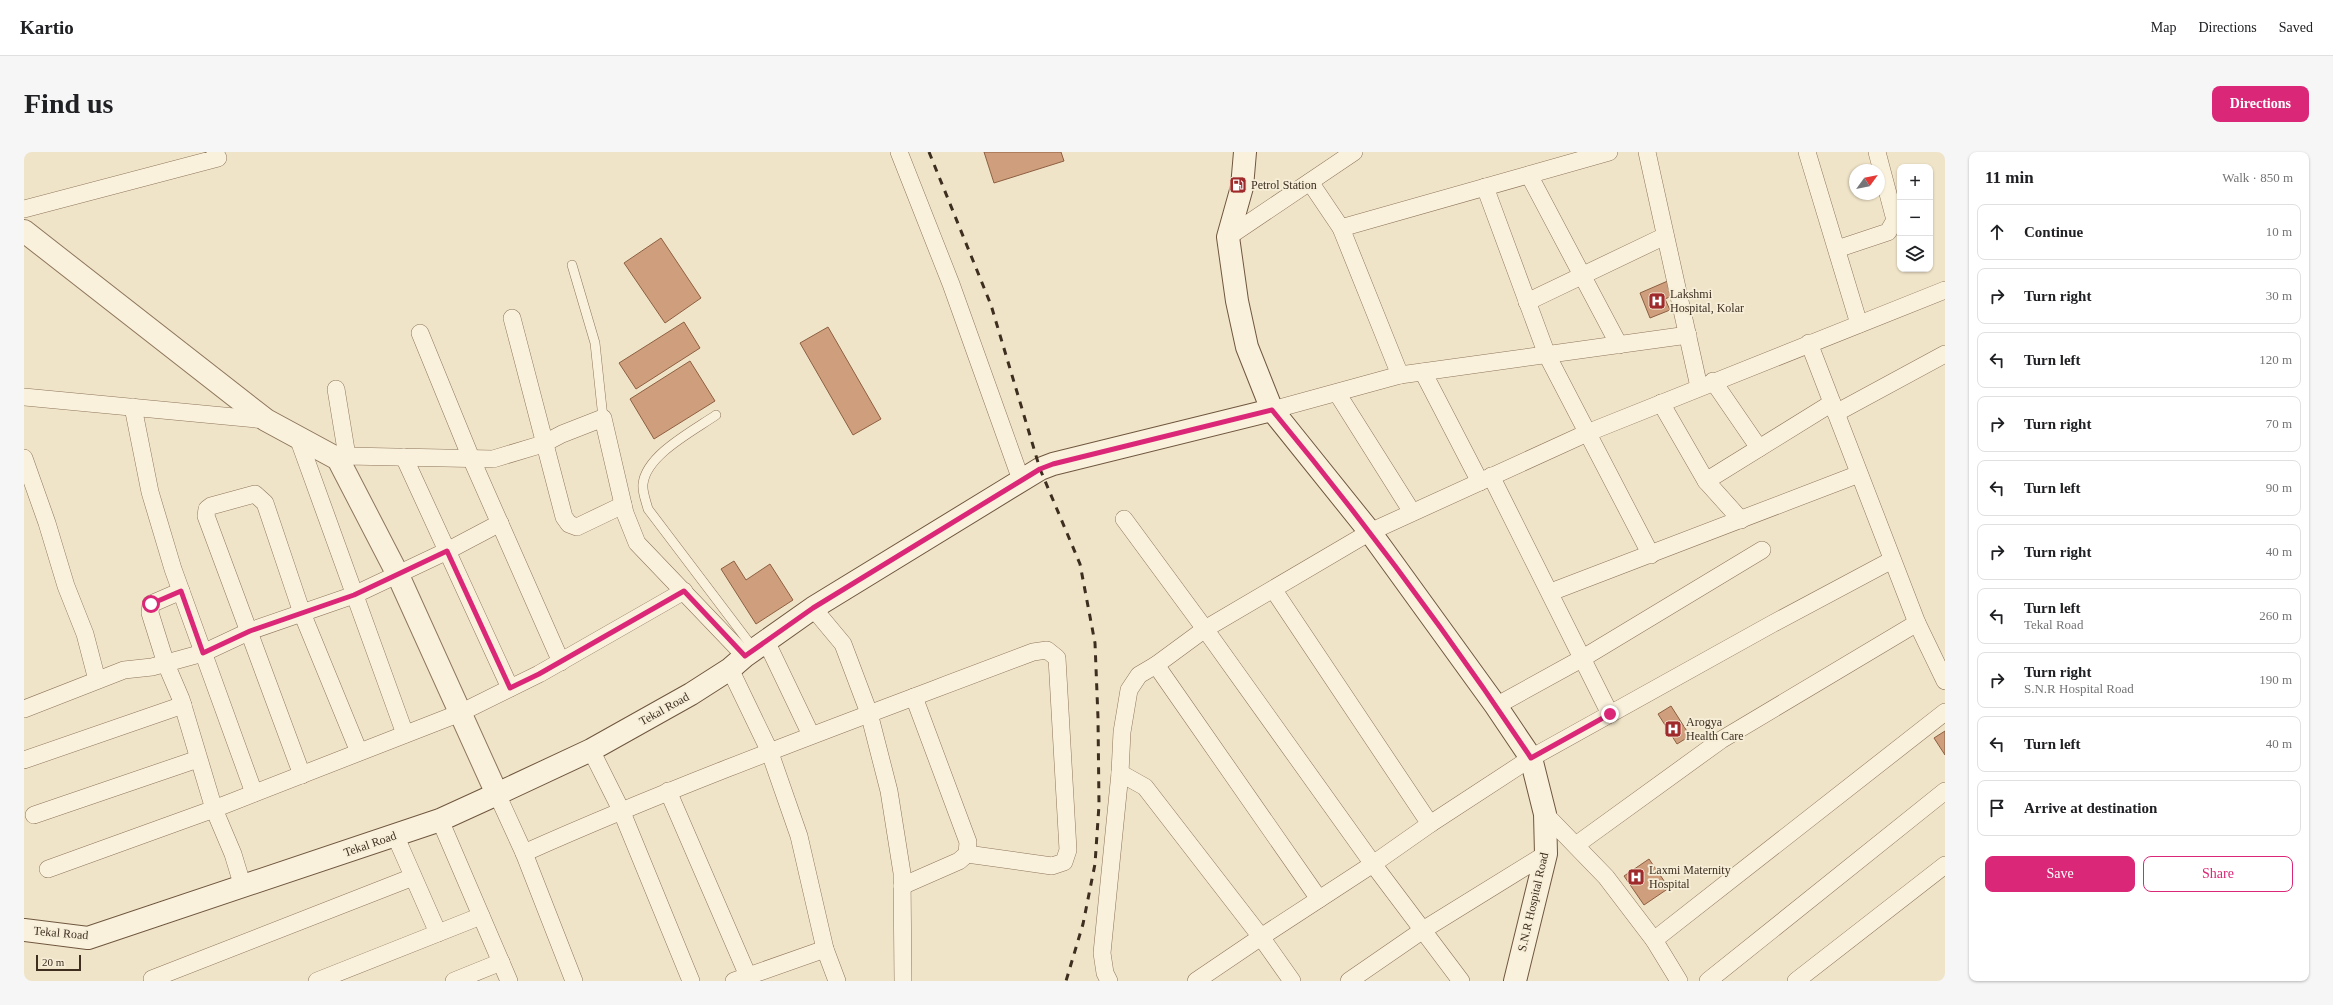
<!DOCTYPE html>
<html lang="en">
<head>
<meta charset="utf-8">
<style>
  body { margin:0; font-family:Georgia,serif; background:#f6f6f6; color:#202124 }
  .controls { position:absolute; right:12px; top:12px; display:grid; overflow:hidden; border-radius:8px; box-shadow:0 1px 3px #0004 }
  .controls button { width:36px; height:36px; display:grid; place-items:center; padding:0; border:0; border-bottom:1px solid #e0e0e0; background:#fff; color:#202124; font:20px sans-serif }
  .compass { position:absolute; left:1825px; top:12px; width:36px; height:36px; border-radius:50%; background:#fff; box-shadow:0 1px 3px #0004; rotate:57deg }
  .scale { position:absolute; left:12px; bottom:10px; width:45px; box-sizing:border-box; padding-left:4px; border:2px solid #3d2e20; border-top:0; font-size:11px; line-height:14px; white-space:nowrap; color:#3d2e20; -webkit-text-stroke:3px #f7eed8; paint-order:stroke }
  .stop { position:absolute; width:12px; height:12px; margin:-9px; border:3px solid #db2777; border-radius:50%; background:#fff }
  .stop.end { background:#db2777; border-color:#fff; box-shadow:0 1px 4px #0008 }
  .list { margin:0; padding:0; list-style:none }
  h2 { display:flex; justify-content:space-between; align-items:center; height:52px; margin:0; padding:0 16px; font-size:17px }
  h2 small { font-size:13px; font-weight:400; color:#757577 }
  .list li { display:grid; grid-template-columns:26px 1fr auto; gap:12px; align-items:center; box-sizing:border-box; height:56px; margin:0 8px 8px; padding:0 8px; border:1px solid #e0e0e0; border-radius:8px }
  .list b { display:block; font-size:15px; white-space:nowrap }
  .list p { margin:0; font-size:13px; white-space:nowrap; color:#757577 }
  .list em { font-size:13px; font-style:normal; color:#757577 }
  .actions { display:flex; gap:8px; padding:12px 16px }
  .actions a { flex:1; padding:9px 0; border:1px solid #db2777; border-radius:8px; text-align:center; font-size:14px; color:#db2777 }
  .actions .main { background:#db2777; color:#fff }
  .icon { flex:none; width:22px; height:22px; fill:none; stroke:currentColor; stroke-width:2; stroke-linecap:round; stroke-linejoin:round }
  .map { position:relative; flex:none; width:1921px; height:829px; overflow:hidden; border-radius:8px }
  header { display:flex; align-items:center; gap:24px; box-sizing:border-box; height:56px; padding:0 20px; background:#fff; border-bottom:1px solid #e0e0e0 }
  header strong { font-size:19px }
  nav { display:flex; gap:22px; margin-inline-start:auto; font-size:14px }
  .intro { display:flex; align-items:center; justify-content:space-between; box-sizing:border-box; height:96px; padding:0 24px }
  h1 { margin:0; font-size:28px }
  .button { padding:10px 18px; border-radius:8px; background:#db2777; color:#fff; font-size:14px; font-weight:700 }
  main { display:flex; gap:24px; padding:0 24px }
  aside { flex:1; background:#fff; border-radius:8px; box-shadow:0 1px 3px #0004 }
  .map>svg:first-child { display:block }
  .building { fill:#cf9f7d; stroke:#8d5f41 }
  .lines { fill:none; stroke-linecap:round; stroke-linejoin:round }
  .service-casing { stroke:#8d765c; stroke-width:10 }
  .minor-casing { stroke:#8d765c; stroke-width:18 }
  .tertiary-casing { stroke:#8d765c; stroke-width:24 }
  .secondary-casing { stroke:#6f573f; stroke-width:24 }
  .service { stroke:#faf1dc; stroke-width:9 }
  .minor { stroke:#faf1dc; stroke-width:17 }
  .tertiary { stroke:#faf1dc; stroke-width:22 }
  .secondary { stroke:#faf1dc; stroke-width:22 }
  .rail { stroke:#3d2e20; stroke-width:3; stroke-dasharray:7 7; stroke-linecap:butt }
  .route { stroke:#db2777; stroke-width:5 }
  .labels { text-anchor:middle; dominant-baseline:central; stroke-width:3.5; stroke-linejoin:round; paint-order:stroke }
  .poi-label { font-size:12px; fill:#3d2e20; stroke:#f7eed8; text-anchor:start }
  .street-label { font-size:12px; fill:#3d2e20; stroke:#f7eed8 }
</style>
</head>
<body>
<header>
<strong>Kartio</strong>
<nav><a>Map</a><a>Directions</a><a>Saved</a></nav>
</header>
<div class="intro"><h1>Find us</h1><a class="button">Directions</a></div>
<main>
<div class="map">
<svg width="1921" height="829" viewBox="0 0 1921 829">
  <rect width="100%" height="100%" fill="#f0e4c8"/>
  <g class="building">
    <polygon points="960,0 1037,0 1040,9 970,31"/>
    <polygon points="637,86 677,146 641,171 600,111"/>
    <polygon points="1646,128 1652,142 1641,147 1646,158 1626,166 1616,141"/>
    <polygon points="660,170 676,196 612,237 595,211"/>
    <polygon points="804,175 857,267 829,283 776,191"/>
    <polygon points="666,209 691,249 630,287 606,247"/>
    <polygon points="710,409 722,428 746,412 769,448 732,472 697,417"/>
    <polygon points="1647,554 1666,584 1653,592 1634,562"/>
    <polygon points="1921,579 1921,603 1910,586"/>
    <polygon points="1625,707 1645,736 1620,753 1600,724"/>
  </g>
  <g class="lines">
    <g class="service-casing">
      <g id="service">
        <polyline points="548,113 571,191 579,266"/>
        <path d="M692,263c-23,16 -70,40 -73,69 -1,8 3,17 5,25l106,140"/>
      </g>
    </g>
    <g class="minor-casing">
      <g id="minor">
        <polyline points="875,0 927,132 997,328"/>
        <polyline points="1623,0 1675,235"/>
        <polyline points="1783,0 1835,172"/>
        <polyline points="1505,23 1595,193"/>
        <polyline points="1286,30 1317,76 1376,223"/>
        <polyline points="1461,35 1523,203 1627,403"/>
        <polyline points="0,57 194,6 191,0"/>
        <polyline points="1317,76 1585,0"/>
        <polyline points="1204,85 1330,0"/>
        <polyline points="1813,97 1864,80 1871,68 1853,0"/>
        <polyline points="1503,150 1641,84"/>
        <polyline points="488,166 540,365 545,372 553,375 599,353"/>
        <polyline points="396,181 447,306 537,510"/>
        <polyline points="1785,191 1893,471 1921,529"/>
        <polyline points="1399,220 1456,330"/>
        <polyline points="1689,229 1735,296"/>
        <polyline points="312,237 323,304"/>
        <polyline points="1313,241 1388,360"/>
        <polyline points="0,245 242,268"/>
        <polyline points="1637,251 1682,329 1717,368"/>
        <polyline points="109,255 126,340 149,417 230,641"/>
        <polyline points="1248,258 1376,223 1664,183"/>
        <polyline points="1812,261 1921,202"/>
        <polyline points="273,283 381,582"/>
        <polyline points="380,305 486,536"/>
        <polyline points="0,306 23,371 42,434 61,482 73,528"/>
        <polyline points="314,307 323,304 469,307 519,292 538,282 579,266 601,361 613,391 721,504"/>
        <polyline points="1467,324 1586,562"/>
        <polyline points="1682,329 1808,251"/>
        <polyline points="1100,367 1181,477 1132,513 1295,747"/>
        <polyline points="1249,437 1406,672 1349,712 1181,477 1346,380 1563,281 1921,138"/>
        <polyline points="157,439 127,452 126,461 142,512 157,547 190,657 209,702 219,735"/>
        <polyline points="1527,440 1835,322"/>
        <polyline points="789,456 819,492 845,561 865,639 878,721 879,829"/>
        <polyline points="742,489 787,583"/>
        <polyline points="706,517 745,598 775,684 801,797 710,829"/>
        <polyline points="1472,554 1559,506 1738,398"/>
        <polyline points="0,557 100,518 128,515 179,501 226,479 330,443 423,399 476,371"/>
        <polyline points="567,598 597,658 667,829"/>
        <polyline points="0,608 159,553"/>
        <polyline points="1096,621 1121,635 1237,785 1349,712 1437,829"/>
        <polyline points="278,623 182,364 183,357 187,354 231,342 241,351 278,461 335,600"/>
        <polyline points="644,639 724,824"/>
        <polyline points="473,642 500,701 550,829"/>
        <polyline points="1521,662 1582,725 1630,788 1655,829"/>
        <polyline points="10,663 174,607"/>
        <polyline points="416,668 485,829"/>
        <polyline points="1406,672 1507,606 1748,472 1868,408"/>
        <polyline points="371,683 414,781"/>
        <polyline points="1552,693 1697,588 1893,471"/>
        <path d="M500,701c166,-74 338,-136 509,-201l14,-2 10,8 11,192 -4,12 -12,4 -85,-12"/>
        <polyline points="24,717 190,657 436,561 515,522 660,439"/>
        <polyline points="878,734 935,709 943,702 944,690 890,545"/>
        <polyline points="1630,788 1921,560"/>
        <polyline points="801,797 813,829"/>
        <polyline points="128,827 389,725"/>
        <polyline points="293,829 457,764"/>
        <polyline points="430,829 477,810"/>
        <polyline points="1085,829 1081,821 1078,801 1096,621 1098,580 1105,538 1115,523 1132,513"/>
        <polyline points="1172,829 1237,785 1268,829"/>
        <polyline points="1325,829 1399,778 1522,702"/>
        <polyline points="1684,829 1921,639"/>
        <polyline points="1772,829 1921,713"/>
      </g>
    </g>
    <g class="tertiary-casing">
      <polyline id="tertiary" points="0,79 242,268 314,307 373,421 473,642"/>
    </g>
    <g class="secondary-casing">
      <g id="secondary">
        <polyline points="1221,0 1218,35 1204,85 1213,149 1223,195 1248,258 1346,380 1472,554 1507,606 1521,662 1522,702 1491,829"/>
        <polyline points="0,778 64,786 416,668 473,642 567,598 667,542 706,517 721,504 789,456 1016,317 1029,312 1248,258"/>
      </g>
    </g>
    <use href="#service" class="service"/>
    <use href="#minor" class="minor"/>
    <use href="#tertiary" class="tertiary"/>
    <use href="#secondary" class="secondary"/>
    <polyline class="rail" points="905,0 967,153 1016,317 1056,412 1071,491 1074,566 1075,653 1071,712 1059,772 1042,829"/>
  </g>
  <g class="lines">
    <path class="route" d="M127,452l30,-13 22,62 47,-22 104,-36 93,-44 63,137 29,-14 145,-83 61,65 68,-48 227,-139 13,-5 219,-54c92,111 179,228 259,348l79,-44"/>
  </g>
  <defs>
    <g id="fuel-square" transform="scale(0.9)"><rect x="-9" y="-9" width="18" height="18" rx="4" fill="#9e2a2b" stroke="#f7eed8"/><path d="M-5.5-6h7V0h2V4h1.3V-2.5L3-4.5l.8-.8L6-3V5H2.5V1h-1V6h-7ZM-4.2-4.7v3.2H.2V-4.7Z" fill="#fff"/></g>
    <g id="hospital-square" transform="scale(0.9)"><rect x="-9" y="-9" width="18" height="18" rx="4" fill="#9e2a2b" stroke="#f7eed8"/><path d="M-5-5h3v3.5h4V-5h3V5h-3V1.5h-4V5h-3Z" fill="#fff"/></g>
  </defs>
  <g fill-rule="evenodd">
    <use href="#fuel-square" x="1214" y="33"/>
    <use href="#hospital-square" x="1633" y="149"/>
    <use href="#hospital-square" x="1649" y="577"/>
    <use href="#hospital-square" x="1612" y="725"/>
  </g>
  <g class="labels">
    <g class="poi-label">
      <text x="1227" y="33">Petrol Station</text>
      <text x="1646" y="142">Lakshmi<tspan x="1646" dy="14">Hospital, Kolar</tspan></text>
      <text x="1662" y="570">Arogya<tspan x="1662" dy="14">Health Care</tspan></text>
      <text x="1625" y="718">Laxmi Maternity<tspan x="1625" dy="14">Hospital</tspan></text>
    </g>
    <g class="street-label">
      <text transform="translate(640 557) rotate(-29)">Tekal Road</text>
      <text transform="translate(346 692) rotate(-19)">Tekal Road</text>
      <text transform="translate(1509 750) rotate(-77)">S.N.R Hospital Road</text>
      <text transform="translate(37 781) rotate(5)">Tekal Road</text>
    </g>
  </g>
</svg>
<div class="controls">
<button>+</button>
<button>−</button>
<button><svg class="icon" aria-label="layers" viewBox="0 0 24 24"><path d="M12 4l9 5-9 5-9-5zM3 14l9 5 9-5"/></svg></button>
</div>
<svg class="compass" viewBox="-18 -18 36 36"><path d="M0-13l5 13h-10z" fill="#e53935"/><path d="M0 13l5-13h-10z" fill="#757577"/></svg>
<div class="scale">20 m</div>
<div class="stop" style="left:127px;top:452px"></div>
<div class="stop end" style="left:1586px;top:562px"></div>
</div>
<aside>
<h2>11 min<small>Walk · 850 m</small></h2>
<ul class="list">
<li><svg class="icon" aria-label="ahead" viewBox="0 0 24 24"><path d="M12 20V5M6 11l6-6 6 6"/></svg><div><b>Continue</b></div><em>10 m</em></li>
<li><svg class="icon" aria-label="right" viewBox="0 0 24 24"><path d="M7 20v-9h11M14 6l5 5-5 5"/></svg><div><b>Turn right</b></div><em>30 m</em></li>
<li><svg class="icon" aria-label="left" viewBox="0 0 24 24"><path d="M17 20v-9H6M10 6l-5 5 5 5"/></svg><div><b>Turn left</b></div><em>120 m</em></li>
<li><svg class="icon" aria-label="right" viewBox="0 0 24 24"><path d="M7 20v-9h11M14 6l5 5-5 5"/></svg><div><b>Turn right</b></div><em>70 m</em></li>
<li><svg class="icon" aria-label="left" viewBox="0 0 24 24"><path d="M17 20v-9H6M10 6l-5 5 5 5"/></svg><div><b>Turn left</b></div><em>90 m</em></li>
<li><svg class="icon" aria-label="right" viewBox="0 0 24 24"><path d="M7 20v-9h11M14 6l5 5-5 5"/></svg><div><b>Turn right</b></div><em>40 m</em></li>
<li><svg class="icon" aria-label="left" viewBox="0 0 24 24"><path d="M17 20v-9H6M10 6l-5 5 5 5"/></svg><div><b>Turn left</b><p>Tekal Road</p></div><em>260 m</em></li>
<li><svg class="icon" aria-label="right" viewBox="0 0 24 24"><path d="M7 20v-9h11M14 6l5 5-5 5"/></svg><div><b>Turn right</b><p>S.N.R Hospital Road</p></div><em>190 m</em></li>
<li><svg class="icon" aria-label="left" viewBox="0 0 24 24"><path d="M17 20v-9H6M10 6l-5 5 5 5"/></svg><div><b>Turn left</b></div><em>40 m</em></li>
<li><svg class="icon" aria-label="arrive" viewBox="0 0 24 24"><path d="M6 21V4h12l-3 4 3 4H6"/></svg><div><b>Arrive at destination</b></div></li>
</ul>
<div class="actions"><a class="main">Save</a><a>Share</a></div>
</aside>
</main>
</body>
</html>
